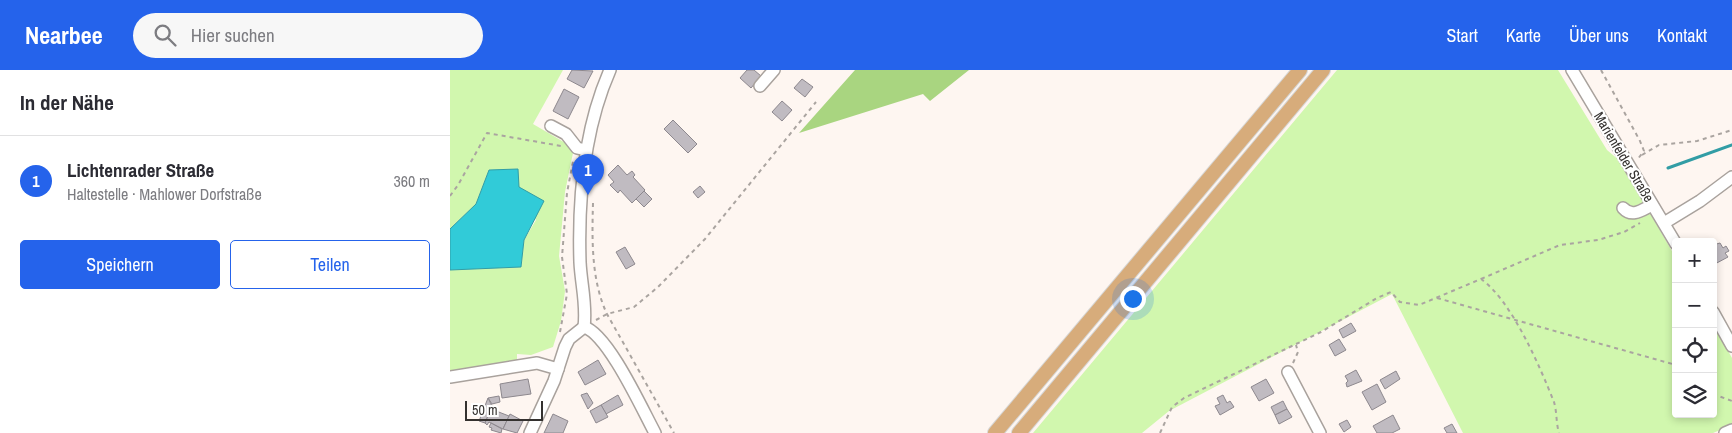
<!DOCTYPE html>
<html lang="de">
<head>
<meta charset="utf-8">
<style>
  body { margin:0; font-family:"Archivo Narrow",sans-serif; background:#f7f7f7; color:#2b2b33 }
  .controls { position:absolute; right:15px; bottom:15px; display:grid; overflow:hidden; border-radius:5px; box-shadow:0 2px 8px #0003 }
  .controls button { width:45px; height:45px; display:grid; place-items:center; padding:0; border:0; border-bottom:1px solid #e1e1e2; background:#fff; color:#2b2b33; font:25px sans-serif }
  .scale { position:absolute; left:15px; bottom:12px; width:78px; box-sizing:border-box; padding-left:5px; border:2px solid #34312f; border-top:0; font-size:14px; line-height:18px; white-space:nowrap; color:#34312f; -webkit-text-stroke:4px #fff; paint-order:stroke }
  .you { position:absolute; left:682px; top:228px; width:18px; height:18px; margin:-12px; border:4px solid #fff; border-radius:50%; background:#1a73e8; box-shadow:0 0 0 8px #1a73e833 }
  .badge { display:grid; place-items:center; width:32px; height:32px; border-radius:50%; background:#2563eb; color:#fff; font-size:16px; font-weight:700 }
  .pin { position:absolute; translate:-50% -41px; filter:drop-shadow(0 1px 2px #0008) }
  .pin::after { content:''; position:absolute; top:26px; width:18px; height:15px; background:inherit; clip-path:polygon(0 0,100% 0,50% 100%) }
  .list { margin:0; padding:0; list-style:none }
  h2 { display:flex; justify-content:space-between; align-items:center; height:65px; margin:0; padding:0 20px; font-size:21px }
  h2 small { font-size:16px; font-weight:400; color:#7c7c81 }
  .list li { display:grid; grid-template-columns:32px 1fr auto; gap:15px; align-items:center; box-sizing:border-box; height:90px; padding:0 20px; border-top:1px solid #e1e1e2 }
  .list b { display:block; font-size:19px; white-space:nowrap }
  .list p { margin:0; font-size:16px; white-space:nowrap; color:#7c7c81 }
  .list em { font-size:16px; font-style:normal; color:#7c7c81 }
  .actions { display:flex; gap:10px; padding:15px 20px }
  .actions a { flex:1; padding:11px 0; border:1px solid #2563eb; border-radius:5px; text-align:center; font-size:18px; color:#2563eb }
  .actions .main { background:#2563eb; color:#fff }
  .icon { flex:none; width:28px; height:28px; fill:none; stroke:currentColor; stroke-width:2; stroke-linecap:round; stroke-linejoin:round }
  .map { position:relative; flex:none; width:1282px; height:363px; overflow:hidden }
  header { display:flex; align-items:center; gap:30px; box-sizing:border-box; height:70px; padding:0 25px; background:#2563eb; color:#fff }
  header strong { font-size:24px }
  nav { display:flex; gap:28px; margin-inline-start:auto; font-size:18px }
  .search { width:350px; height:45px; background:#f7f7f7; display:flex; align-items:center; gap:12px; box-sizing:border-box; padding:0 18px; border-radius:28px; color:#7c7c81; font-size:19px }
  main { display:flex }
  aside { flex:1; background:#fff }
  .map>svg:first-child { display:block }
  .green { fill:#d1f7ae }
  .forest { fill:#a9d580 }
  .water { fill:#31cbd8; stroke:#329da5 }
  .lines { fill:none; stroke-linecap:round; stroke-linejoin:round }
  .stream { stroke:#329da5; stroke-width:3 }
  .building { fill:#c0bbc1; stroke:#8d888e }
  .minor-casing { stroke:#a9a29d; stroke-width:14 }
  .major-casing { stroke:#d6d6d5; stroke-width:16 }
  .path { stroke:#aaa4a0; stroke-width:2; stroke-dasharray:4 4; stroke-linecap:butt }
  .minor { stroke:#fff; stroke-width:11 }
  .major { stroke:#d7ac7b; stroke-width:14 }
  .labels { text-anchor:middle; dominant-baseline:central; stroke-width:4; stroke-linejoin:round; paint-order:stroke }
  .street-label { font-size:14px; fill:#34312f; stroke:#fff }
</style>
</head>
<body>
<header>
<strong>Nearbee</strong>
<div class="search"><svg class="icon" aria-label="search" viewBox="0 0 24 24"><circle cx="10" cy="10" r="6"/><path d="M15 15l6 6"/></svg>Hier suchen</div>
<nav><a>Start</a><a>Karte</a><a>Über uns</a><a>Kontakt</a></nav>
</header>
<main>
<aside>
<h2>In der Nähe<small></small></h2>
<ul class="list">
<li><span class="badge">1</span><div><b>Lichtenrader Straße</b><p>Haltestelle · Mahlower Dorfstraße</p></div><em>360 m</em></li>
</ul>
<div class="actions"><a class="main">Speichern</a><a>Teilen</a></div>
</aside>
<div class="map">
<svg width="1282" height="363" viewBox="0 0 1282 363">
  <rect width="100%" height="100%" fill="#fef6f1"/>
  <g class="green">
    <polygon points="0,0 113,0 83,54 124,78 115,122 109,186 115,221 111,251 103,277 81,285 67,284 67,293 0,303 0,200 71,197 74,170 86,150 39,100 26,134 0,159"/>
    <polygon points="887,0 1108,0 1157,80 1170,91 1226,188 1226,344 1263,344 1263,254 1282,288 1282,355 1263,363 1013,363 942,224 719,341 692,363 583,363"/>
  </g>
  <polygon class="forest" points="405,0 519,0 480,31 473,24 349,63"/>
  <polygon class="water" points="68,99 69,117 94,131 74,170 71,197 0,200 0,159 26,134 39,100"/>
  <g class="lines">
    <polyline class="stream" points="1218,98 1282,75"/>
  </g>
  <g class="building">
    <polygon points="122,0 143,1 134,18 117,9"/>
    <polygon points="297,0 304,0 311,6 301,18 290,8"/>
    <polygon points="352,9 363,17 355,27 344,18"/>
    <polygon points="114,19 129,27 118,49 103,41"/>
    <polygon points="332,31 342,40 332,51 322,42"/>
    <polygon points="223,50 247,74 238,83 214,59"/>
    <polygon points="168,95 177,105 182,101 185,105 183,107 195,120 182,133 170,120 168,123 160,115 164,112 158,105"/>
    <polygon points="250,116 255,122 248,128 243,122"/>
    <polygon points="194,121 202,129 194,137 186,129"/>
    <polygon points="1270,173 1273,178 1276,176 1279,181 1275,183 1278,187 1263,195 1263,175"/>
    <polygon points="175,177 185,194 176,199 166,182"/>
    <polygon points="901,253 906,261 893,268 889,260"/>
    <polygon points="889,269 896,280 885,286 879,275"/>
    <polygon points="148,290 156,304 135,315 128,302"/>
    <polygon points="906,300 912,311 897,317 896,313 898,311 895,306"/>
    <polygon points="946,301 950,309 935,319 930,310"/>
    <polygon points="78,309 81,324 52,328 50,314"/>
    <polygon points="816,309 824,323 809,331 801,317"/>
    <polygon points="927,314 936,332 922,340 912,322"/>
    <polygon points="137,323 143,333 138,339 131,325"/>
    <polygon points="168,325 173,335 156,344 151,335"/>
    <polygon points="773,325 777,333 780,331 784,337 770,345 765,336 770,334 767,328"/>
    <polygon points="49,326 50,332 42,334 38,328"/>
    <polygon points="38,328 42,336 35,353 29,351"/>
    <polygon points="833,331 837,339 825,345 821,337"/>
    <polygon points="151,335 158,347 146,353 140,341"/>
    <polygon points="41,339 59,346 53,359 39,352 37,355 35,353"/>
    <polygon points="837,339 842,347 829,354 825,345"/>
    <polygon points="60,344 73,351 67,363 53,359"/>
    <polygon points="103,344 118,351 113,363 94,363"/>
    <polygon points="943,345 950,359 942,363 927,363 923,356"/>
    <polygon points="897,350 901,357 894,362 889,354"/>
    <polygon points="41,353 52,359 51,363 41,360 42,358 39,357"/>
    <polygon points="1002,354 1007,363 997,363 994,358"/>
  </g>
  <g class="lines">
    <g class="minor-casing">
      <g id="minor">
        <polyline points="1122,0 1226,174"/>
        <polyline points="310,16 324,0"/>
        <polyline points="101,56 116,64 127,78 136,80"/>
        <path d="M1173,138c9,10 19,2 29,-3"/>
        <polyline points="1214,153 1250,131 1282,107"/>
        <polyline points="1263,242 1282,276"/>
        <path d="M134,257c3,-22 -3,-43 -4,-65 -2,-64 4,-133 30,-192"/>
        <path d="M134,257c24,7 58,82 71,106"/>
        <polyline points="838,302 870,363"/>
        <polyline points="0,307 87,293 108,299"/>
        <polyline points="80,363 104,311 115,277 119,269 134,257"/>
        <polyline points="1275,363 1282,360"/>
      </g>
    </g>
    <g class="major-casing">
      <g id="major">
        <polyline points="545,363 850,0"/>
        <polyline points="569,363 873,0"/>
      </g>
    </g>
    <g class="path">
      <polyline points="1151,0 1190,71 1194,81 1187,90"/>
      <polyline points="1192,85 1209,75 1247,71 1282,60"/>
      <polyline points="0,126 8,115 37,63 111,76"/>
      <path d="M143,133c-1,36 -2,77 14,111l67,119"/>
      <polyline points="1031,209 1110,175 1148,170 1174,162 1190,153"/>
      <polyline points="987,228 1226,295"/>
      <polyline points="146,250 157,244 184,237 208,217 255,169 366,32"/>
      <polyline points="110,262 117,224 112,187 117,123 123,91"/>
      <polyline points="843,293 848,282 846,275"/>
      <polyline points="1263,324 1282,331"/>
      <path d="M710,363l12,-26 12,-9 137,-66 56,-34 14,-6 9,10 19,3 62,-26c31,22 59,88 73,123 3,10 2,21 5,31"/>
    </g>
    <use href="#minor" class="minor"/>
    <use href="#major" class="major"/>
  </g>
  <g class="labels">
    <g class="street-label">
      <text transform="translate(1174 87) rotate(59)">Marienfelder Straße</text>
    </g>
  </g>
</svg>
<div class="controls">
<button>+</button>
<button>−</button>
<button><svg class="icon" aria-label="locate" viewBox="0 0 24 24"><circle cx="12" cy="12" r="6"/><path d="M12 2v4M12 18v4M2 12h4M18 12h4"/></svg></button>
<button><svg class="icon" aria-label="layers" viewBox="0 0 24 24"><path d="M12 4l9 5-9 5-9-5zM3 14l9 5 9-5"/></svg></button>
</div>
<div class="scale">50 m</div>
<div class="you"></div>
<div class="pin badge" style="left:138px;top:125px">1</div>
</div>
</main>
</body>
</html>
